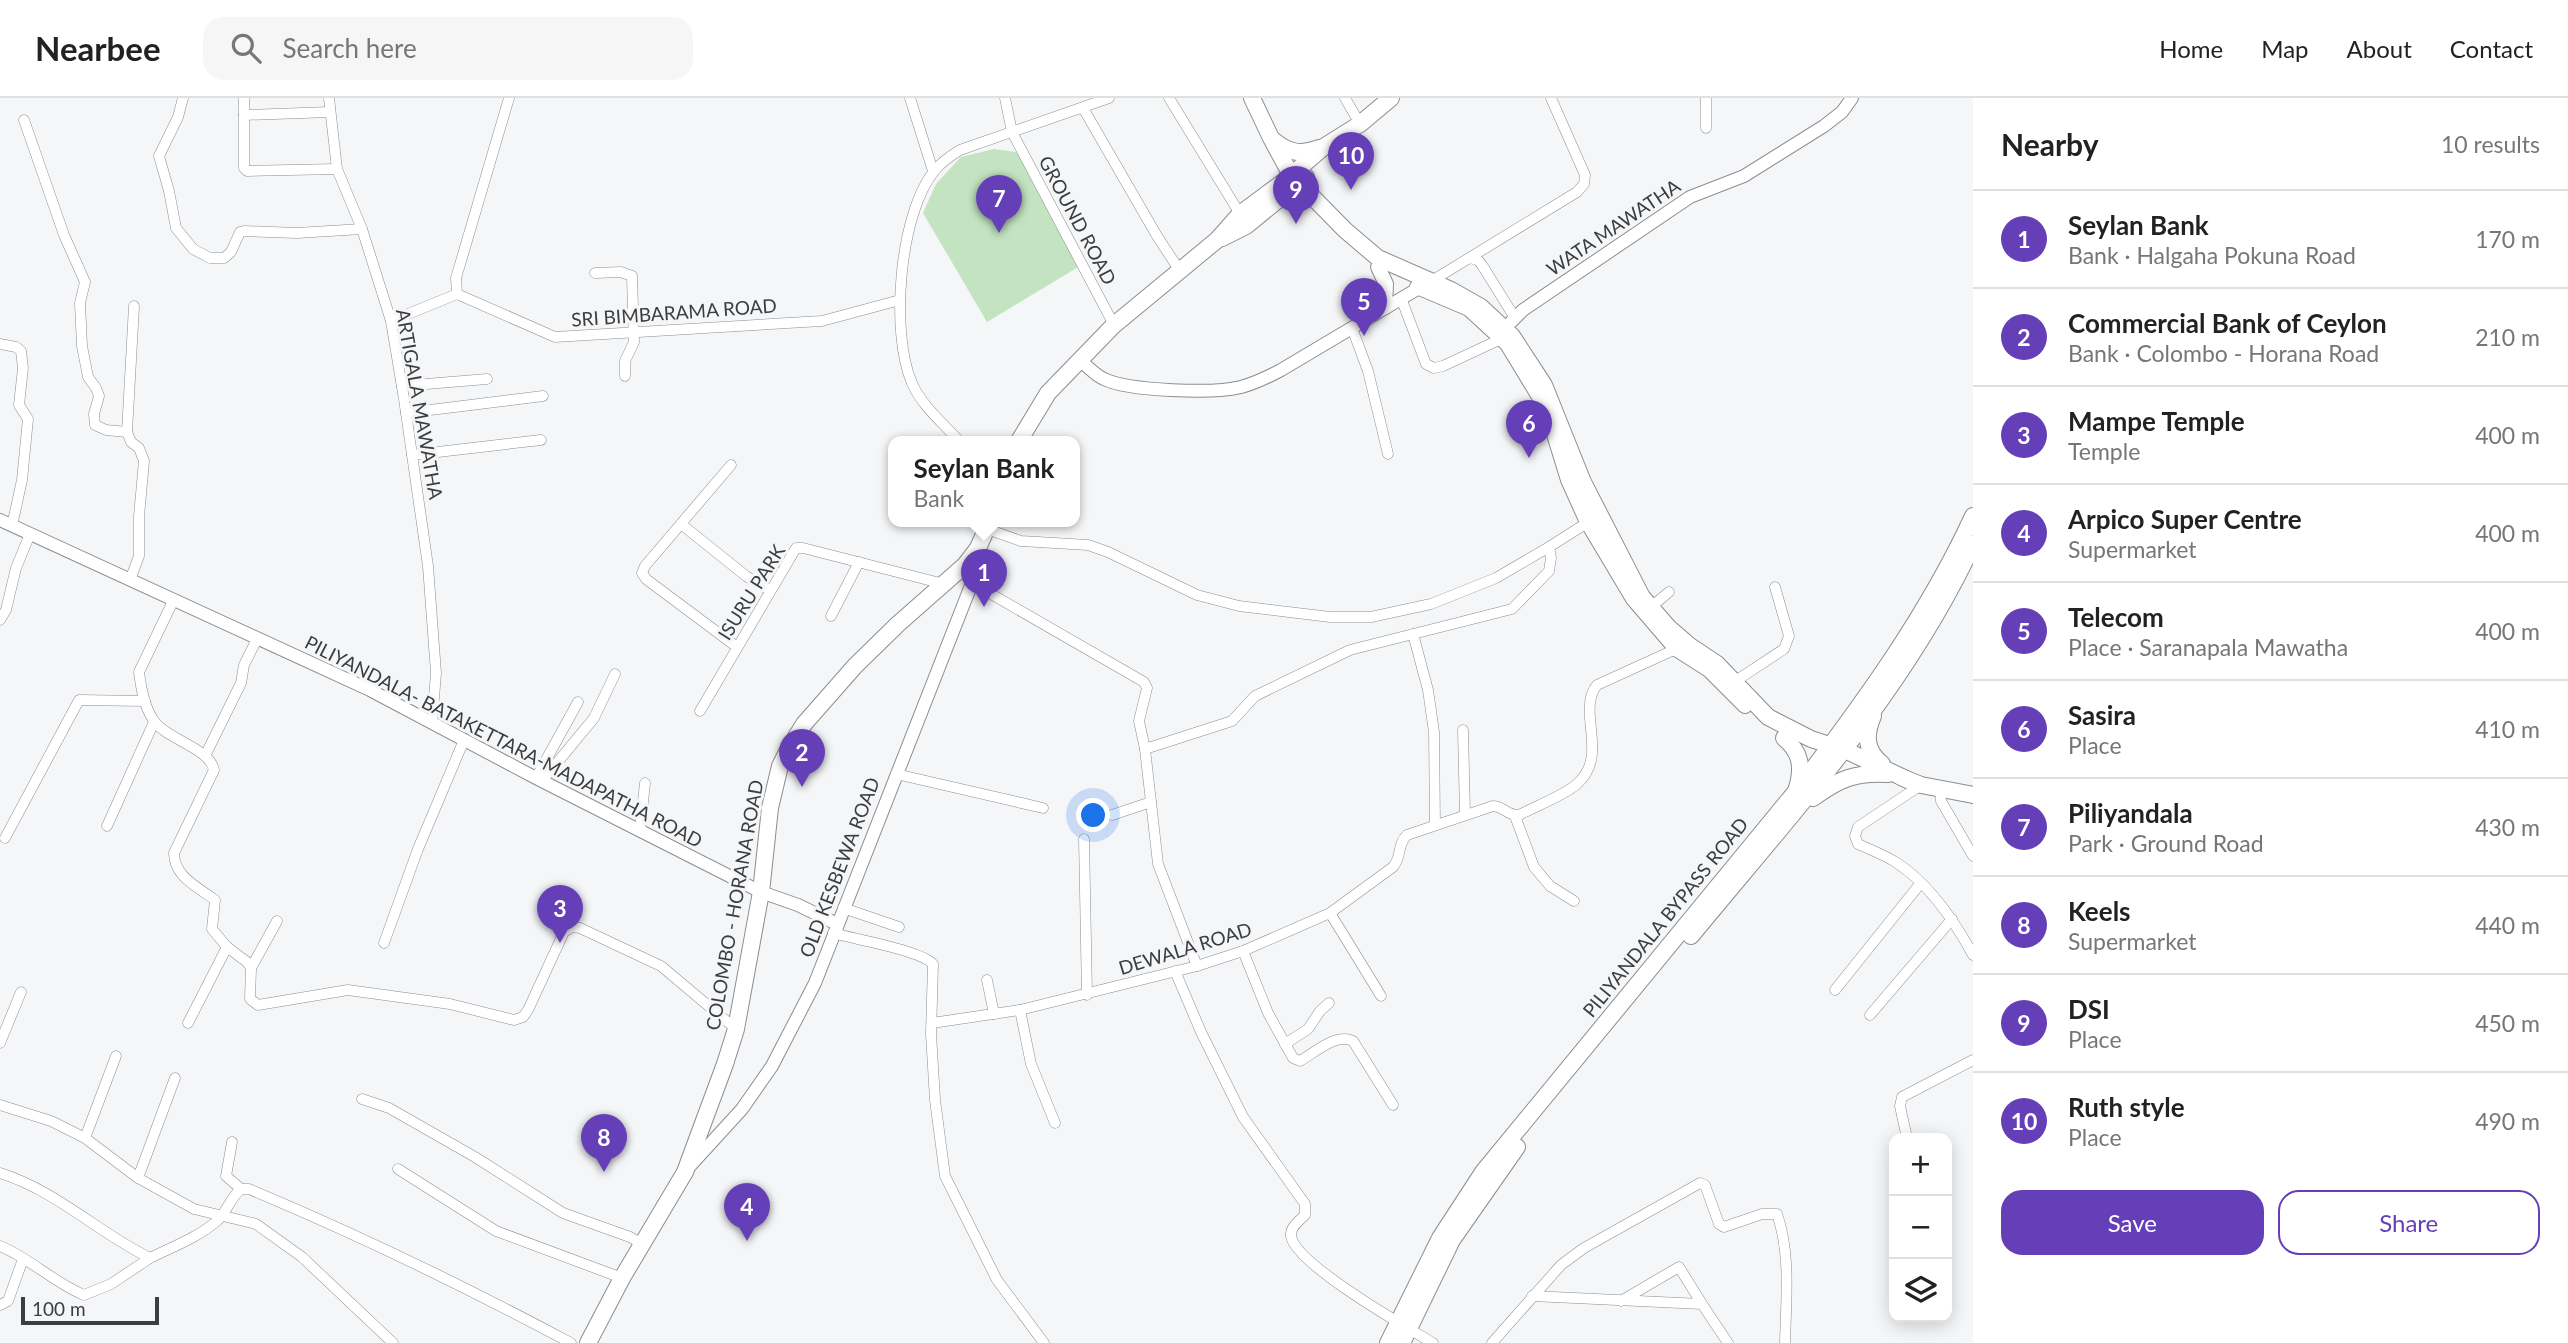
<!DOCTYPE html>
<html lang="en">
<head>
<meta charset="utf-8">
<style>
  body { margin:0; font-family:Lato,sans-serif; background:#f6f6f6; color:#222 }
  .controls { position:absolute; right:21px; bottom:21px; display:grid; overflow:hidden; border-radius:14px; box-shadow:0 4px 18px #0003 }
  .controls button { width:63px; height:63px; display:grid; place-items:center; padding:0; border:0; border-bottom:2px solid #e0e0e0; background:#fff; color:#222; font:35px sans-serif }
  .scale { position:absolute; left:21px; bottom:18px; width:138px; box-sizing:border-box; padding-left:7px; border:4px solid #3c3d3e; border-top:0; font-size:19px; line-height:24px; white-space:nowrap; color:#3c3d3e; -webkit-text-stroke:5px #f5f6f8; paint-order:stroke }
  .you { position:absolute; left:1094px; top:718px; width:24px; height:24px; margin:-18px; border:5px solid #fff; border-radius:50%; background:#1a73e8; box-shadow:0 0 0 10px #1a73e833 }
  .badge { display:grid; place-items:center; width:46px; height:46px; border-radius:50%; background:#653fb7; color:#fff; font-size:23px; font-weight:700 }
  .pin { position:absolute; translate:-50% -58px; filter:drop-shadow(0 2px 4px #0008) }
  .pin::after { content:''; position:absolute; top:37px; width:24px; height:21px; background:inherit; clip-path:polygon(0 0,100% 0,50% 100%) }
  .popup { position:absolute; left:888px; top:338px; width:192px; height:91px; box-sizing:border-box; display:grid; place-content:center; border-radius:14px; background:#fff; filter:drop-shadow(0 2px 5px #0005); font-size:23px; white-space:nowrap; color:#767676 }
  .popup b { font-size:26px; color:#222 }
  .popup::after { content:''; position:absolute; left:50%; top:100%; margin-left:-14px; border:14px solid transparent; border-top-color:#fff }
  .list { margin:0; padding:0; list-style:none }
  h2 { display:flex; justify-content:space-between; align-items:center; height:91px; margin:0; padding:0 28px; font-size:30px }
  h2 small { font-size:23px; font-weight:400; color:#767676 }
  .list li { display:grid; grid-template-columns:46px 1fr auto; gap:21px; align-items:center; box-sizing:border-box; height:98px; padding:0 28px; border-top:2px solid #e0e0e0 }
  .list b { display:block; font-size:26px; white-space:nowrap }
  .list p { margin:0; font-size:23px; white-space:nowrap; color:#767676 }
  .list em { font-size:23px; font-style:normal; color:#767676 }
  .actions { display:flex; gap:14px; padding:21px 28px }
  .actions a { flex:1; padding:16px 0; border:2px solid #653fb7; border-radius:21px; text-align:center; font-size:24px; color:#653fb7 }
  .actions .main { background:#653fb7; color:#fff }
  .icon { flex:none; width:38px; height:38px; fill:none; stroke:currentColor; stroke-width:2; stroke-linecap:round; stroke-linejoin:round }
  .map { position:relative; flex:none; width:1973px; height:1245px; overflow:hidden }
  header { display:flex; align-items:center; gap:42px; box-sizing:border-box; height:98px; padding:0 35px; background:#fff; border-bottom:2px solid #e0e0e0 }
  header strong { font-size:33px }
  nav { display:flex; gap:38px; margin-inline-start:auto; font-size:24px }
  .search { width:490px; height:63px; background:#f6f6f6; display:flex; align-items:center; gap:18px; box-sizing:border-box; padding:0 24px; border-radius:21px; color:#767676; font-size:26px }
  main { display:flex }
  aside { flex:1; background:#fff }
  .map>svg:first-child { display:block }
  .green { fill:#c3e3c1 }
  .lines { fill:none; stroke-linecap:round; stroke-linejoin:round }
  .minor-casing { stroke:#8c8d8f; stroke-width:11 }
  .tertiary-casing { stroke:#8c8d8f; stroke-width:14 }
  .secondary-casing { stroke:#8c8d8f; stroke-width:16 }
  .primary-casing { stroke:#8c8d8f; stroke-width:18 }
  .minor { stroke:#fff; stroke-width:10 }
  .tertiary { stroke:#fff; stroke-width:12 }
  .secondary { stroke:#fff; stroke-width:14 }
  .primary { stroke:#fff; stroke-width:16 }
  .labels { text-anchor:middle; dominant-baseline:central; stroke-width:6; stroke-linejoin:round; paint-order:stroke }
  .street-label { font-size:19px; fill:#3c3d3e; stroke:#f5f6f8 }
</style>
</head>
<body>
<header>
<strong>Nearbee</strong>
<div class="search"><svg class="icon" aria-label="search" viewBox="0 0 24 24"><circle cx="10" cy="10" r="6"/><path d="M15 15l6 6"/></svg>Search here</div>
<nav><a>Home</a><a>Map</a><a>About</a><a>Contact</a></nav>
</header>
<main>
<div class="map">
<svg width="1973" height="1245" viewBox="0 0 1973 1245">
  <rect width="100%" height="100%" fill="#f5f6f8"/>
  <polygon class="green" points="994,51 1024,55 1080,168 987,224 923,115 936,86 961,59"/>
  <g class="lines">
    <g class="minor-casing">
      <g id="minor">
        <polyline points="183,0 178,19 159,58 169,93 176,130 193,151 210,160 224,160 231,154 240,134 244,133 297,135 362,131"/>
        <polyline points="244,0 244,70 247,73 337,71"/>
        <polyline points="329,0 337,71 362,131 391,223 404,301 428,468 436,575 432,625"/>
        <polyline points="910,0 933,73"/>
        <polyline points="1005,0 1012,34 1114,227"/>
        <polyline points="1169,0 1240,116"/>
        <polyline points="1345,0 1360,26"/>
        <polyline points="1706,0 1706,30"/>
        <polyline points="1083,10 1157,138 1180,173"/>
        <polyline points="244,17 330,14"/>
        <polyline points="24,22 64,137 85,184 80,205 82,248 88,279 96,290 99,298 94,316 95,327 106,332 127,334 131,344 139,350 144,363 139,418 139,458 130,482"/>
        <polyline points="1469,160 1478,162 1482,167 1515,220"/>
        <polyline points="595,175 621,174 632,178 634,244 625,263 625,278"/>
        <polyline points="1430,184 1577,94 1584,86 1585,77 1551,0"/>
        <polyline points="457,196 555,239 822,223 900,202"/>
        <polyline points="457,196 456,180 509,0"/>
        <polyline points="1401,200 1426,266 1434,270 1443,268 1501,241"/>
        <polyline points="391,223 457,196"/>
        <polyline points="1352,230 1368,273 1388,356"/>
        <polyline points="0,246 16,249 21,253 23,270 19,307 28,321 22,382 12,428"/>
        <polyline points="402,288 487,281"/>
        <polyline points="406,315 543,298"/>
        <polyline points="127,334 134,208"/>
        <path d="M959,343c-16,-18 -38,-36 -47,-58 -22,-50 -13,-170 23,-213 7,-8 15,-14 25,-20l149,-52"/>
        <polyline points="412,357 541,342"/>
        <polyline points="731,367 645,468 642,475 646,481 737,549"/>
        <polyline points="681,426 746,478 769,492"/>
        <polyline points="987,431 1021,443 1088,447 1108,454 1197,497 1239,508 1330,519 1371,519 1431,506 1496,480 1549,449"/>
        <polyline points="972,485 1144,584 1147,590 1139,623 1145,651 1158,766 1197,868"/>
        <path d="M174,501l-35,73c2,16 5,35 15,49 12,18 56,27 60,49l-40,83c0,24 24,34 41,47l-3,29 15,18 20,15 4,6 -1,31 8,6 90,-15 102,14 64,16 9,-3 5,-7 36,-78 8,-5 8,1 81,38 75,63"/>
        <polyline points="1651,509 1669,494"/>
        <polyline points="831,518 859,464"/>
        <polyline points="0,522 6,512 16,470 30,436"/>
        <polyline points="1413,536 1428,592 1434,634 1435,727"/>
        <polyline points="1734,584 1784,551 1789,538 1775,489"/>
        <polyline points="700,613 796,450 803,450 944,486"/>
        <polyline points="1463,632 1465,717"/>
        <polyline points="1145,651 1232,623 1255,598 1350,552 1512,511 1549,473 1551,460 1549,449 1590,423"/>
        <polyline points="205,658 241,585 244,567 257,541"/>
        <polyline points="896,676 1043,710"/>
        <polyline points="536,680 578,604"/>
        <polyline points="542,683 594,620 615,576"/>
        <path d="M1921,687l-63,42 -3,9 3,8c13,6 27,11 39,19 32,21 58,59 76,92"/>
        <polyline points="1940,690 1941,703 1973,758"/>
        <polyline points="1112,717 1151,704"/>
        <polyline points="1515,718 1534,769 1550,788 1574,803"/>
        <polyline points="107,728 154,624"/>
        <polyline points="640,732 645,685"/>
        <polyline points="5,740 79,602 145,603"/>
        <polyline points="1084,741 1087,897"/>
        <polyline points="843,810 899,829"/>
        <polyline points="1330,815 1381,898"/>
        <path d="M833,835c21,6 87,17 100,31l-2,70 4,66 10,76 52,104 47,63"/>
        <polyline points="384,845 418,751 464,642"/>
        <path d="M1243,853l25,62 25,45 7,3c16,-9 35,-28 53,-20l40,64"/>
        <polyline points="251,870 277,823"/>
        <path d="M1175,873l26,61 42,85 62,87v11c-6,6 -15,12 -14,21 4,28 115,91 142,107"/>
        <polyline points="987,882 994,916"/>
        <polyline points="1835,892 1920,786"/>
        <polyline points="1020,912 1031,966 1055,1025"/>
        <polyline points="1870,917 1952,821"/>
        <polyline points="188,925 227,849"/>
        <path d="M932,925l88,-13 177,-44 46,-15 87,-38 63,-46c9,-10 4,-23 14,-32l86,-29c10,0 15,10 26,9 15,-8 46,-20 58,-31 33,-29 -1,-73 20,-99l79,-36 4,-4"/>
        <polyline points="0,945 21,894"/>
        <polyline points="1285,946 1308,931 1320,913 1329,905"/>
        <polyline points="362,1001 389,1010 475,1059 563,1115 630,1139 642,1146"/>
        <polyline points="0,1007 51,1023 85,1040 138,1080 194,1111 256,1126 302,1159 393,1245"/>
        <polyline points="85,1040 116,958"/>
        <polyline points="1907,1040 1900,1008 1902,999 1973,962"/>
        <polyline points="232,1044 226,1078 241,1091"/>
        <polyline points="398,1071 496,1133 622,1180"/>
        <path d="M0,1075c57,18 97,59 150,85 22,-11 49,-21 68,-38 9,-9 13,-23 23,-31h8c110,46 217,98 322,154"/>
        <polyline points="138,1080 175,980"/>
        <path d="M0,1148c30,12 54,37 84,49l27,-11 39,-26"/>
        <polyline points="1532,1198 1702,1206 1728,1245"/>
        <polyline points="1621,1203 1679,1169 1702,1206"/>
        <polyline points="0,1207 8,1203 23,1161"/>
        <path d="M1492,1245l69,-78 23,-17 116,-65 5,2 14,39 5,3 38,-13h15c14,40 9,87 8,129"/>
      </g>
    </g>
    <g class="tertiary-casing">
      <g id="tertiary">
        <polyline points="1504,231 1523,212 1690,99 1744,78 1824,28 1842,14 1852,0"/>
        <path d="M1079,261c8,7 16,16 25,20 25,12 110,15 137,8 14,-4 27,-10 40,-17l143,-85"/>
        <polyline points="0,422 370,592 536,680 761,794 798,807 837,826"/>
        <polyline points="689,1069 742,1011 772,968 815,885 972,485 978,451"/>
      </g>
    </g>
    <g class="secondary-casing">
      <g id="secondary">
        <polyline points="1378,169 1386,186 1385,209"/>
        <polyline points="1417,189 1469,211 1507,246 1538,297 1548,317 1568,382 1587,424 1633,501 1676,551 1709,572 1745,608"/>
      </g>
    </g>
    <g class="primary-casing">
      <g id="primary">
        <polyline points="1252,0 1271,40 1291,77 1345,132 1378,160 1451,192 1481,209 1512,238 1544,287 1583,384 1642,499 1668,529 1690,548 1717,566 1768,619 1811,641 1845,652 1908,682"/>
        <path d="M1273,42c16,13 27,15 46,8"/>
        <polyline points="1222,140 1246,128 1306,79"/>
        <polyline points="1019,343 1048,295 1114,227 1217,142 1240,116 1283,84 1325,48 1360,26 1391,0"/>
        <path d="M1873,618c-8,19 -8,34 9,48"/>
        <path d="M1784,640c17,14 19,29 13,50"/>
        <polyline points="1901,679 1921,687 1973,697"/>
        <path d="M1813,700c26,-19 42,-26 75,-24"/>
        <path d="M1691,838c102,-124 214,-245 282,-392"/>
        <polyline points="588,1245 622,1180 685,1074 725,966 736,931 761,794 770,710 780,668 788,652 804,626 855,568 898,526 965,467 978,450 990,423"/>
        <path d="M1388,1245l52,-105 43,-66 314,-382c66,-87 130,-174 176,-274"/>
        <polyline points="1402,1245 1452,1142 1517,1049"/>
      </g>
    </g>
    <use href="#minor" class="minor"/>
    <use href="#tertiary" class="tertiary"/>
    <use href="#secondary" class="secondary"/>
    <use href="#primary" class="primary"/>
  </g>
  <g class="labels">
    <g class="street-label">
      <text transform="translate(1078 122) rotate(62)">GROUND ROAD</text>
      <text transform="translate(1613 129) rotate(-34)">WATA MAWATHA</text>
      <text transform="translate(674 214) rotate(-4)">SRI BIMBARAMA ROAD</text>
      <text transform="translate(420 306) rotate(80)">ARTIGALA MAWATHA</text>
      <text transform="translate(751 494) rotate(-58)">ISURU PARK</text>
      <text transform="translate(504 643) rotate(27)">PILIYANDALA- BATAKETTARA-MADAPATHA ROAD</text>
      <text transform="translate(839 769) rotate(-69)">OLD KESBEWA ROAD</text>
      <text transform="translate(734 807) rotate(-80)">COLOMBO - HORANA ROAD</text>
      <text transform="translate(1665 819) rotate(-51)">PILIYANDALA BYPASS ROAD</text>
      <text transform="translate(1185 850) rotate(-17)">DEWALA ROAD</text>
    </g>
  </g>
</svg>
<div class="controls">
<button>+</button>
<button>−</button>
<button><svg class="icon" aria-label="layers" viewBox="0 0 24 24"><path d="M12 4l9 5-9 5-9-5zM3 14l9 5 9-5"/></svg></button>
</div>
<div class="scale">100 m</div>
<div class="you"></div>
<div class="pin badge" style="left:984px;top:509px">1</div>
<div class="popup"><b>Seylan Bank</b>Bank</div>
<div class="pin badge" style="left:802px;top:689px">2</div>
<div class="pin badge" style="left:560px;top:845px">3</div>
<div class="pin badge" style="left:747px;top:1143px">4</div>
<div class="pin badge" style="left:1364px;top:238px">5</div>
<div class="pin badge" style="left:1529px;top:360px">6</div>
<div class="pin badge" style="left:999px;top:135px">7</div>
<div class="pin badge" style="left:604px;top:1074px">8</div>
<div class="pin badge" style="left:1296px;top:126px">9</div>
<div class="pin badge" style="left:1351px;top:92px">10</div>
</div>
<aside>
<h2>Nearby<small>10 results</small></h2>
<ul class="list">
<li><span class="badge">1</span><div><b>Seylan Bank</b><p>Bank · Halgaha Pokuna Road</p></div><em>170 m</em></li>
<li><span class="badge">2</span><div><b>Commercial Bank of Ceylon</b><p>Bank · Colombo - Horana Road</p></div><em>210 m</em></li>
<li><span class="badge">3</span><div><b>Mampe Temple</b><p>Temple</p></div><em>400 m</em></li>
<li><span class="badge">4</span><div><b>Arpico Super Centre</b><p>Supermarket</p></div><em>400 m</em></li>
<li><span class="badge">5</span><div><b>Telecom</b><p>Place · Saranapala Mawatha</p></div><em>400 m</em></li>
<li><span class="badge">6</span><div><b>Sasira</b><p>Place</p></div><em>410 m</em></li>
<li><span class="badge">7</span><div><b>Piliyandala</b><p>Park · Ground Road</p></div><em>430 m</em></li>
<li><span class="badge">8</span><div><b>Keels</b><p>Supermarket</p></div><em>440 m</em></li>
<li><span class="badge">9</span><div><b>DSI</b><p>Place</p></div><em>450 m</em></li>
<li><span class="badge">10</span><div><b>Ruth style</b><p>Place</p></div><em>490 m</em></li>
</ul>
<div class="actions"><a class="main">Save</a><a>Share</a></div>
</aside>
</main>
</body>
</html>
